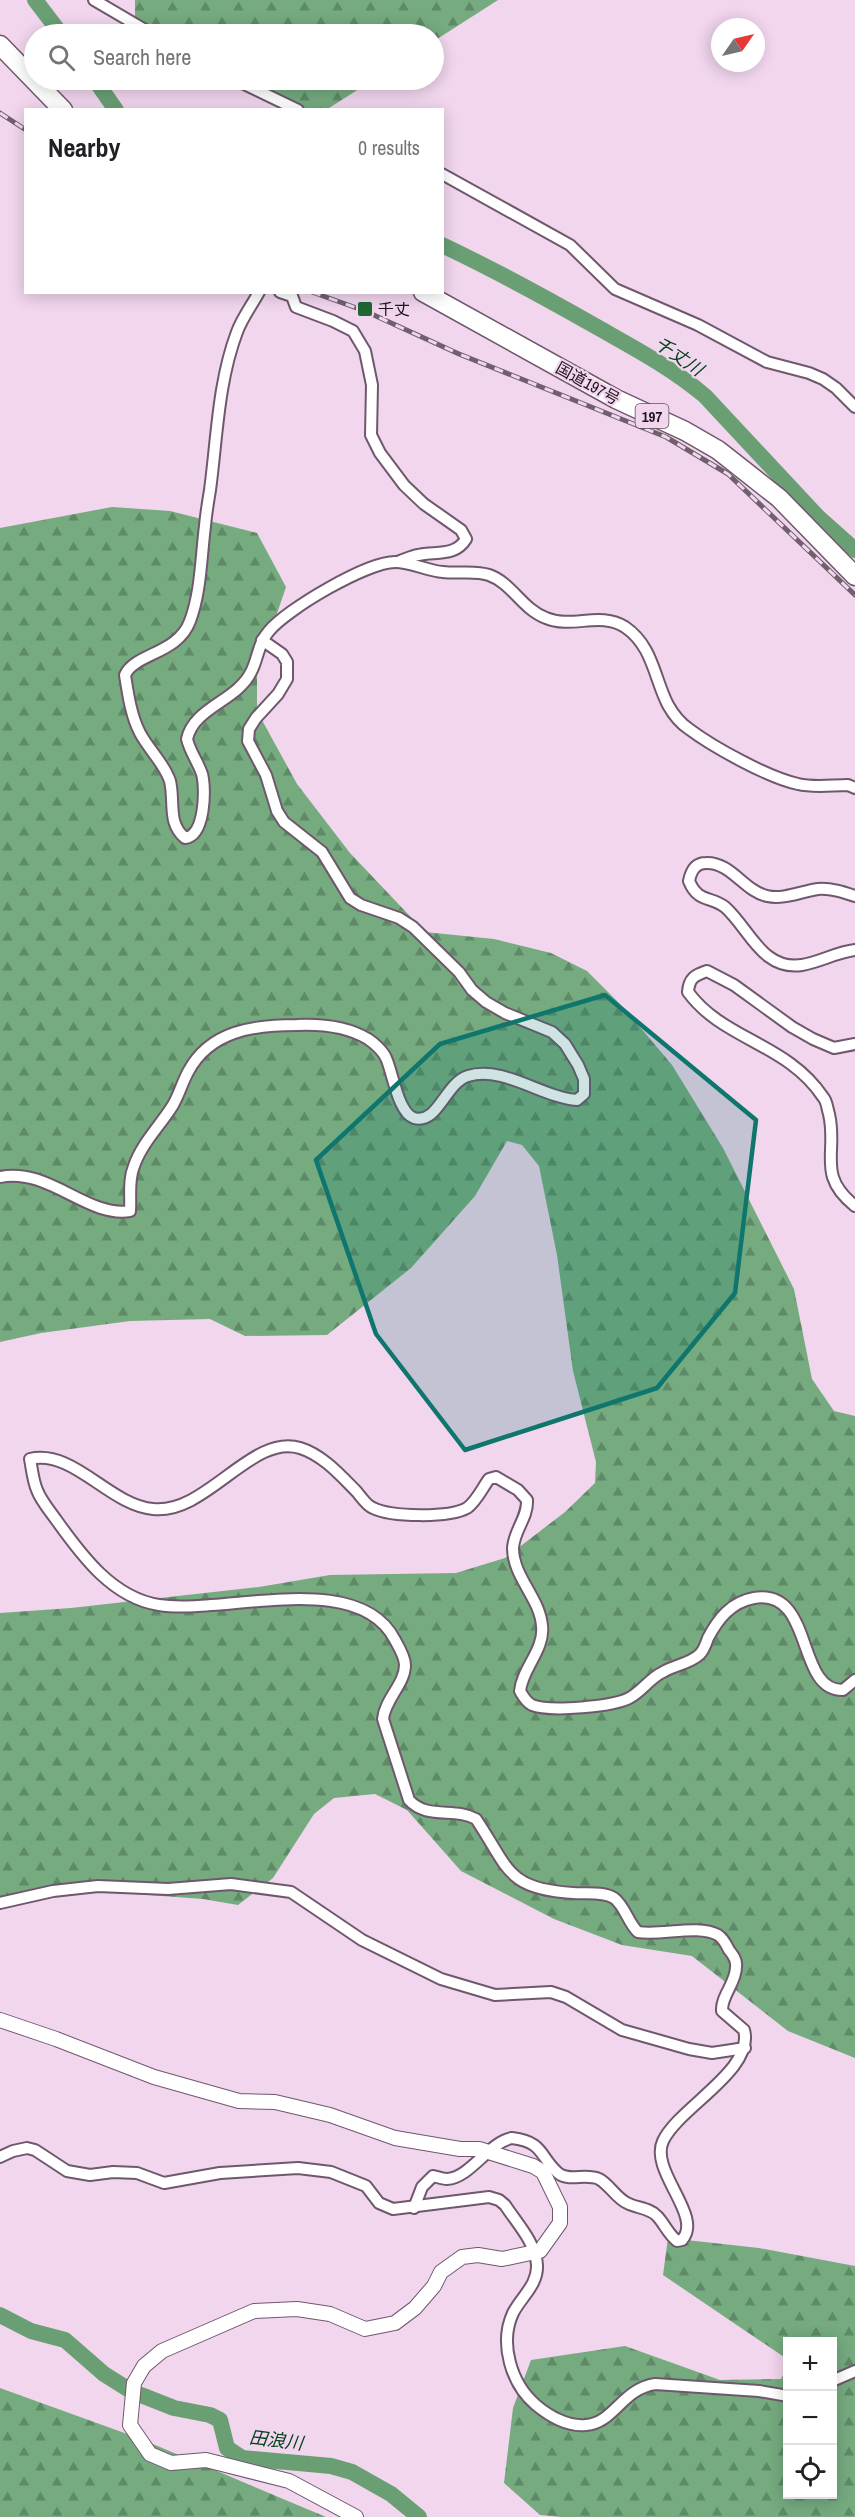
<!DOCTYPE html>
<html lang="en">
<head>
<meta charset="utf-8">
<style>
  body { margin:0; font-family:"Archivo Narrow","Noto Sans JP",sans-serif; background:#f2f2f2; color:#202124 }
  .controls { position:absolute; right:18px; bottom:18px; display:grid; overflow:hidden; border-radius:0px; box-shadow:0 3px 15px #0003 }
  .controls button { width:54px; height:54px; display:grid; place-items:center; padding:0; border:0; border-bottom:2px solid #e0e0e0; background:#fff; color:#202124; font:30px sans-serif }
  .compass { position:absolute; left:711px; top:18px; width:54px; height:54px; border-radius:50%; background:#fff; box-shadow:0 3px 15px #0003; rotate:56deg }
  .list { margin:0; padding:0; list-style:none }
  h2 { display:flex; justify-content:space-between; align-items:center; height:78px; margin:0; padding:0 24px; font-size:26px }
  h2 small { font-size:20px; font-weight:400; color:#757577 }
  .icon { flex:none; width:33px; height:33px; fill:none; stroke:currentColor; stroke-width:2; stroke-linecap:round; stroke-linejoin:round }
  .map { position:relative; flex:none; width:855px; height:2517px; overflow:hidden }
  .search { position:absolute; background:#fff; box-shadow:0 3px 15px #0003; left:24px; top:24px; width:420px; height:66px; display:flex; align-items:center; gap:15px; box-sizing:border-box; padding:0 21px; border-radius:33px; color:#757577; font-size:22px }
  .panel { position:absolute; background:#fff; box-shadow:0 3px 15px #0003; left:24px; top:108px; width:420px; height:186px; border-radius:0px }
  .map>svg:first-child { display:block }
  .forest { fill:url(#forest-firs) }
  .lines { fill:none; stroke-linecap:round; stroke-linejoin:round }
  .river { stroke:#6a9f74; stroke-width:16 }
  .minor-casing { stroke:#6f586c; stroke-width:14 }
  .tertiary-casing { stroke:#6f586c; stroke-width:16 }
  .trunk-casing { stroke:#6f586c; stroke-width:21 }
  .minor { stroke:#fff; stroke-width:10 }
  .tertiary { stroke:#fff; stroke-width:14 }
  .trunk { stroke:#fff; stroke-width:18 }
  .rail-casing { stroke:#70606e; stroke-width:5 }
  .rail { stroke:#f1d6ed; stroke-width:3; stroke-dasharray:9; stroke-linecap:butt }
  .marked { fill:#0f766e; fill-opacity:0.2; stroke:#0f766e; stroke-width:4.5; stroke-linejoin:round }
  .poi-dot { fill:#1e6734; stroke:#f1d6ed; stroke-width:2 }
  .labels { text-anchor:middle; dominant-baseline:central; stroke-width:4.5; stroke-linejoin:round; paint-order:stroke }
  .shield { fill:#f1d6ed; stroke:#5d4f5b; stroke-width:1.5 }
  .shield-label { font-size:15px; font-weight:bold; fill:#1e151d }
  .poi-label { font-size:16px; fill:#1e151d; stroke:#f1d6ed; text-anchor:start }
  .street-label { font-size:16px; fill:#1e151d; stroke:#f1d6ed }
  .water-label { font-size:18px; font-style:italic; fill:#00431a; stroke:#f1d6ed }
</style>
</head>
<body>
<div class="map">
<svg width="855" height="2517" viewBox="0 0 855 2517">
  <defs>
    <pattern id="forest-firs" width="22" height="20" patternUnits="userSpaceOnUse" patternTransform="scale(1.5)"><rect width="22" height="20" fill="#75ab7f"/><path d="M5 1l3.5 6h-7zM16 11l3.5 6h-7z" fill="#5f8a67"/></pattern>
  </defs>
  <rect width="100%" height="100%" fill="#f1d6ed"/>
  <g class="forest">
    <polygon points="135,0 498,0 434,41 434,34 155,34 135,16"/>
    <polygon points="233,80 373,80 326,110 301,109"/>
    <polygon points="112,507 170,511 257,533 286,587 257,672 257,711 297,784 350,853 425,932 494,939 551,953 587,971 623,1007 672,1065 723,1148 794,1289 812,1379 834,1411 855,1416 855,2058 788,2031 692,1956 622,1945 554,1919 461,1871 407,1810 375,1794 334,1798 314,1814 273,1878 238,1905 203,1899 80,1890 0,1902 0,1613 71,1608 259,1587 330,1575 456,1573 505,1558 565,1512 595,1483 596,1462 573,1371 557,1255 539,1166 522,1145 507,1141 475,1196 411,1268 327,1335 245,1336 210,1319 130,1321 41,1333 0,1342 0,528"/>
    <polygon points="668,2238 759,2248 855,2266 855,2517 561,2517 540,2515 504,2483 513,2408 531,2360 625,2346 720,2380 781,2379 787,2367 788,2494 832,2494 832,2342 788,2342 787,2359 663,2275"/>
    <polygon points="0,2388 141,2439 326,2517 0,2517"/>
  </g>
  <g class="lines">
    <g class="river">
      <polyline points="35,0 61,34"/>
      <polyline points="95,80 116,110"/>
      <path d="M442,245c53,25 104,53 155,82 37,21 75,41 108,69l113,121 37,33"/>
      <polyline points="0,2315 31,2331 65,2340 104,2374 131,2391"/>
      <polyline points="141,2395 174,2408 210,2415 220,2420 227,2448 242,2458 331,2466 352,2472 391,2494 419,2517"/>
    </g>
    <g class="minor-casing">
      <g id="minor">
        <polyline points="94,0 152,34"/>
        <polyline points="236,80 298,110"/>
        <polyline points="442,174 570,245 615,289 698,325 767,362 809,373 823,379 836,388 855,407"/>
        <path d="M259,292c-7,13 -17,26 -22,40 -19,50 -20,106 -27,158 -2,12 -4,24 -5,36 -4,31 -4,66 -15,95 -12,33 -55,32 -65,54 3,19 6,41 15,58 9,17 24,30 30,48 5,21 -3,42 15,57 20,-2 21,-49 17,-64 -4,-12 -12,-22 -15,-35 7,-32 50,-38 64,-67 7,-13 7,-29 18,-41 18,-22 98,-69 126,-69 17,0 32,9 48,10 16,2 31,-2 46,3 23,8 33,34 57,43 26,11 54,-7 79,9 28,19 29,51 43,78 5,9 12,18 21,24 24,18 80,49 109,55 16,4 34,1 50,1l7,3"/>
        <path d="M280,292l12,4 4,11 37,14 20,10 12,20 7,34 -1,50 9,18 24,32 20,19 37,26 5,9c-11,18 -30,12 -48,16 -6,1 -12,4 -18,6"/>
        <path d="M855,896c-12,-4 -24,-8 -37,-7 -16,2 -34,11 -51,7 -23,-5 -36,-34 -61,-33 -11,0 -15,8 -17,18 9,22 22,15 36,26 24,21 37,64 77,58 18,-3 35,-13 53,-15"/>
        <path d="M855,1044l-21,4 -21,-9 -21,-12 -58,-42 -27,-14c-12,4 -18,7 -19,21 35,48 99,51 135,105 4,4 4,11 6,17 9,39 -13,61 26,92"/>
        <path d="M0,1177c49,-10 87,41 130,34 1,-15 -2,-31 4,-45 8,-23 26,-40 39,-61 6,-10 9,-22 15,-33 22,-42 67,-47 109,-47 23,-1 51,2 71,14 6,4 15,12 18,19 7,15 12,55 28,60 24,7 31,-35 54,-42 35,-11 75,22 109,24l7,-6v-15l-6,-14 -13,-21 -13,-12 -47,-19 -19,-11 -14,-12 -13,-18 -46,-45 -14,-9 -38,-13 -11,-7 -28,-46 -38,-30 -7,-11 -11,-36 -18,-34 1,-12 7,-11 22,-24 9,-15v-17l-5,-8 -20,-14"/>
        <polyline points="0,1903 53,1891 98,1886 168,1889 231,1884 291,1892 362,1940 441,1979 495,1995 551,1992 566,1997 622,2030 689,2049 712,2053 745,2048"/>
        <path d="M0,2157l13,-6 14,-3 8,2 32,21 23,4 23,-3 24,1 27,10 56,-10 78,-5 33,4 35,14 13,17 14,6 96,-12 10,3 6,5c11,17 31,38 32,60 1,20 -16,32 -24,48 -14,30 -2,71 23,92 13,11 32,22 50,20 28,-2 36,-36 69,-41l104,7 29,5"/>
        <path d="M414,2208l8,-21 11,-11c4,1 10,3 14,3 23,-1 42,-37 65,-41 32,4 27,18 46,35 10,9 28,0 41,6 11,6 17,19 28,24 9,5 23,5 30,13 7,7 11,18 20,25l5,-1c22,-24 -33,-69 -19,-99 16,-34 92,-71 81,-111l-22,-19c-1,-15 14,-28 14,-44 1,-7 -3,-12 -7,-17 -3,-6 -6,-12 -11,-15 -20,-11 -57,1 -80,-3 -10,-9 -13,-26 -24,-34 -11,-7 -29,-4 -41,-5 -67,-4 -64,-25 -97,-74 -21,-12 -49,1 -67,-19l-26,-81c2,-20 22,-35 22,-54 0,-8 -6,-18 -10,-25 -37,-72 -171,-25 -236,-35 -46,-7 -77,-49 -102,-84 -7,-10 -16,-20 -20,-31 -4,-9 -5,-21 -7,-31 44,-10 79,46 123,50 53,6 99,-76 147,-61 23,7 41,28 57,44 4,5 10,14 16,16 18,9 76,10 94,0 9,-6 16,-21 22,-29l7,-2 22,13 9,10c1,18 -13,30 -14,48 0,29 27,50 29,78 3,23 -20,43 -22,65 3,5 6,11 12,14 17,7 83,2 99,-8 12,-7 19,-19 32,-25 11,-7 27,-8 37,-18 4,-4 6,-10 8,-16 10,-19 23,-36 46,-40 61,-10 41,93 89,92l12,-10"/>
        <polyline points="832,2381 855,2371"/>
      </g>
    </g>
    <g class="tertiary-casing">
      <polyline id="tertiary" points="0,2020 56,2039 154,2077 239,2101 275,2102 330,2115 395,2138 460,2149 479,2149 533,2166 543,2172 560,2207 560,2223 540,2251 502,2259 478,2255 462,2257 441,2272 434,2286 415,2308 395,2323 365,2329 330,2314 297,2309 254,2311 162,2351 144,2366 134,2383 130,2425 150,2454 171,2463 206,2460 289,2481 356,2517"/>
    </g>
    <g class="trunk-casing">
      <g id="trunk">
        <polyline points="0,45 63,110"/>
        <polyline points="423,292 616,399 685,431 718,450 779,498 855,576"/>
      </g>
    </g>
    <use href="#minor" class="minor"/>
    <use href="#tertiary" class="tertiary"/>
    <use href="#trunk" class="trunk"/>
    <g class="rail-casing">
      <g id="rail">
        <polyline points="0,113 26,130"/>
        <polyline points="312,292 365,311 459,354 666,437 728,474 855,595"/>
      </g>
    </g>
    <use href="#rail" class="rail"/>
  </g>
  <path class="marked" d="M605,995l151,125 -21,173 -78,95 -192,62 -89,-116 -60,-174 124,-116z"/>
  <rect class="poi-dot" x="357" y="301" width="16" height="16" rx="3"/>
  <g class="labels">
    <rect class="shield" x="635.5" y="404" width="33" height="24" rx="4.5"/>
    <g class="shield-label">
      <text x="652" y="416">197</text>
    </g>
    <g class="poi-label">
      <text x="378" y="309">千丈</text>
    </g>
    <g class="street-label">
      <text transform="translate(588 383) rotate(29)">国道197号</text>
    </g>
    <g class="water-label">
      <text transform="translate(679 356) rotate(34)">千丈川</text>
      <text transform="translate(276 2440) rotate(7)">田浪川</text>
    </g>
  </g>
</svg>
<div class="controls">
<button>+</button>
<button>−</button>
<button><svg class="icon" aria-label="locate" viewBox="0 0 24 24"><circle cx="12" cy="12" r="6"/><path d="M12 2v4M12 18v4M2 12h4M18 12h4"/></svg></button>
</div>
<svg class="compass" viewBox="-18 -18 36 36"><path d="M0-13l5 13h-10z" fill="#e53935"/><path d="M0 13l5-13h-10z" fill="#757577"/></svg>
<div class="search"><svg class="icon" aria-label="search" viewBox="0 0 24 24"><circle cx="10" cy="10" r="6"/><path d="M15 15l6 6"/></svg>Search here</div>
<section class="panel">
<h2>Nearby<small>0 results</small></h2>
<ul class="list">
</ul>
</section>
</div>
</body>
</html>
